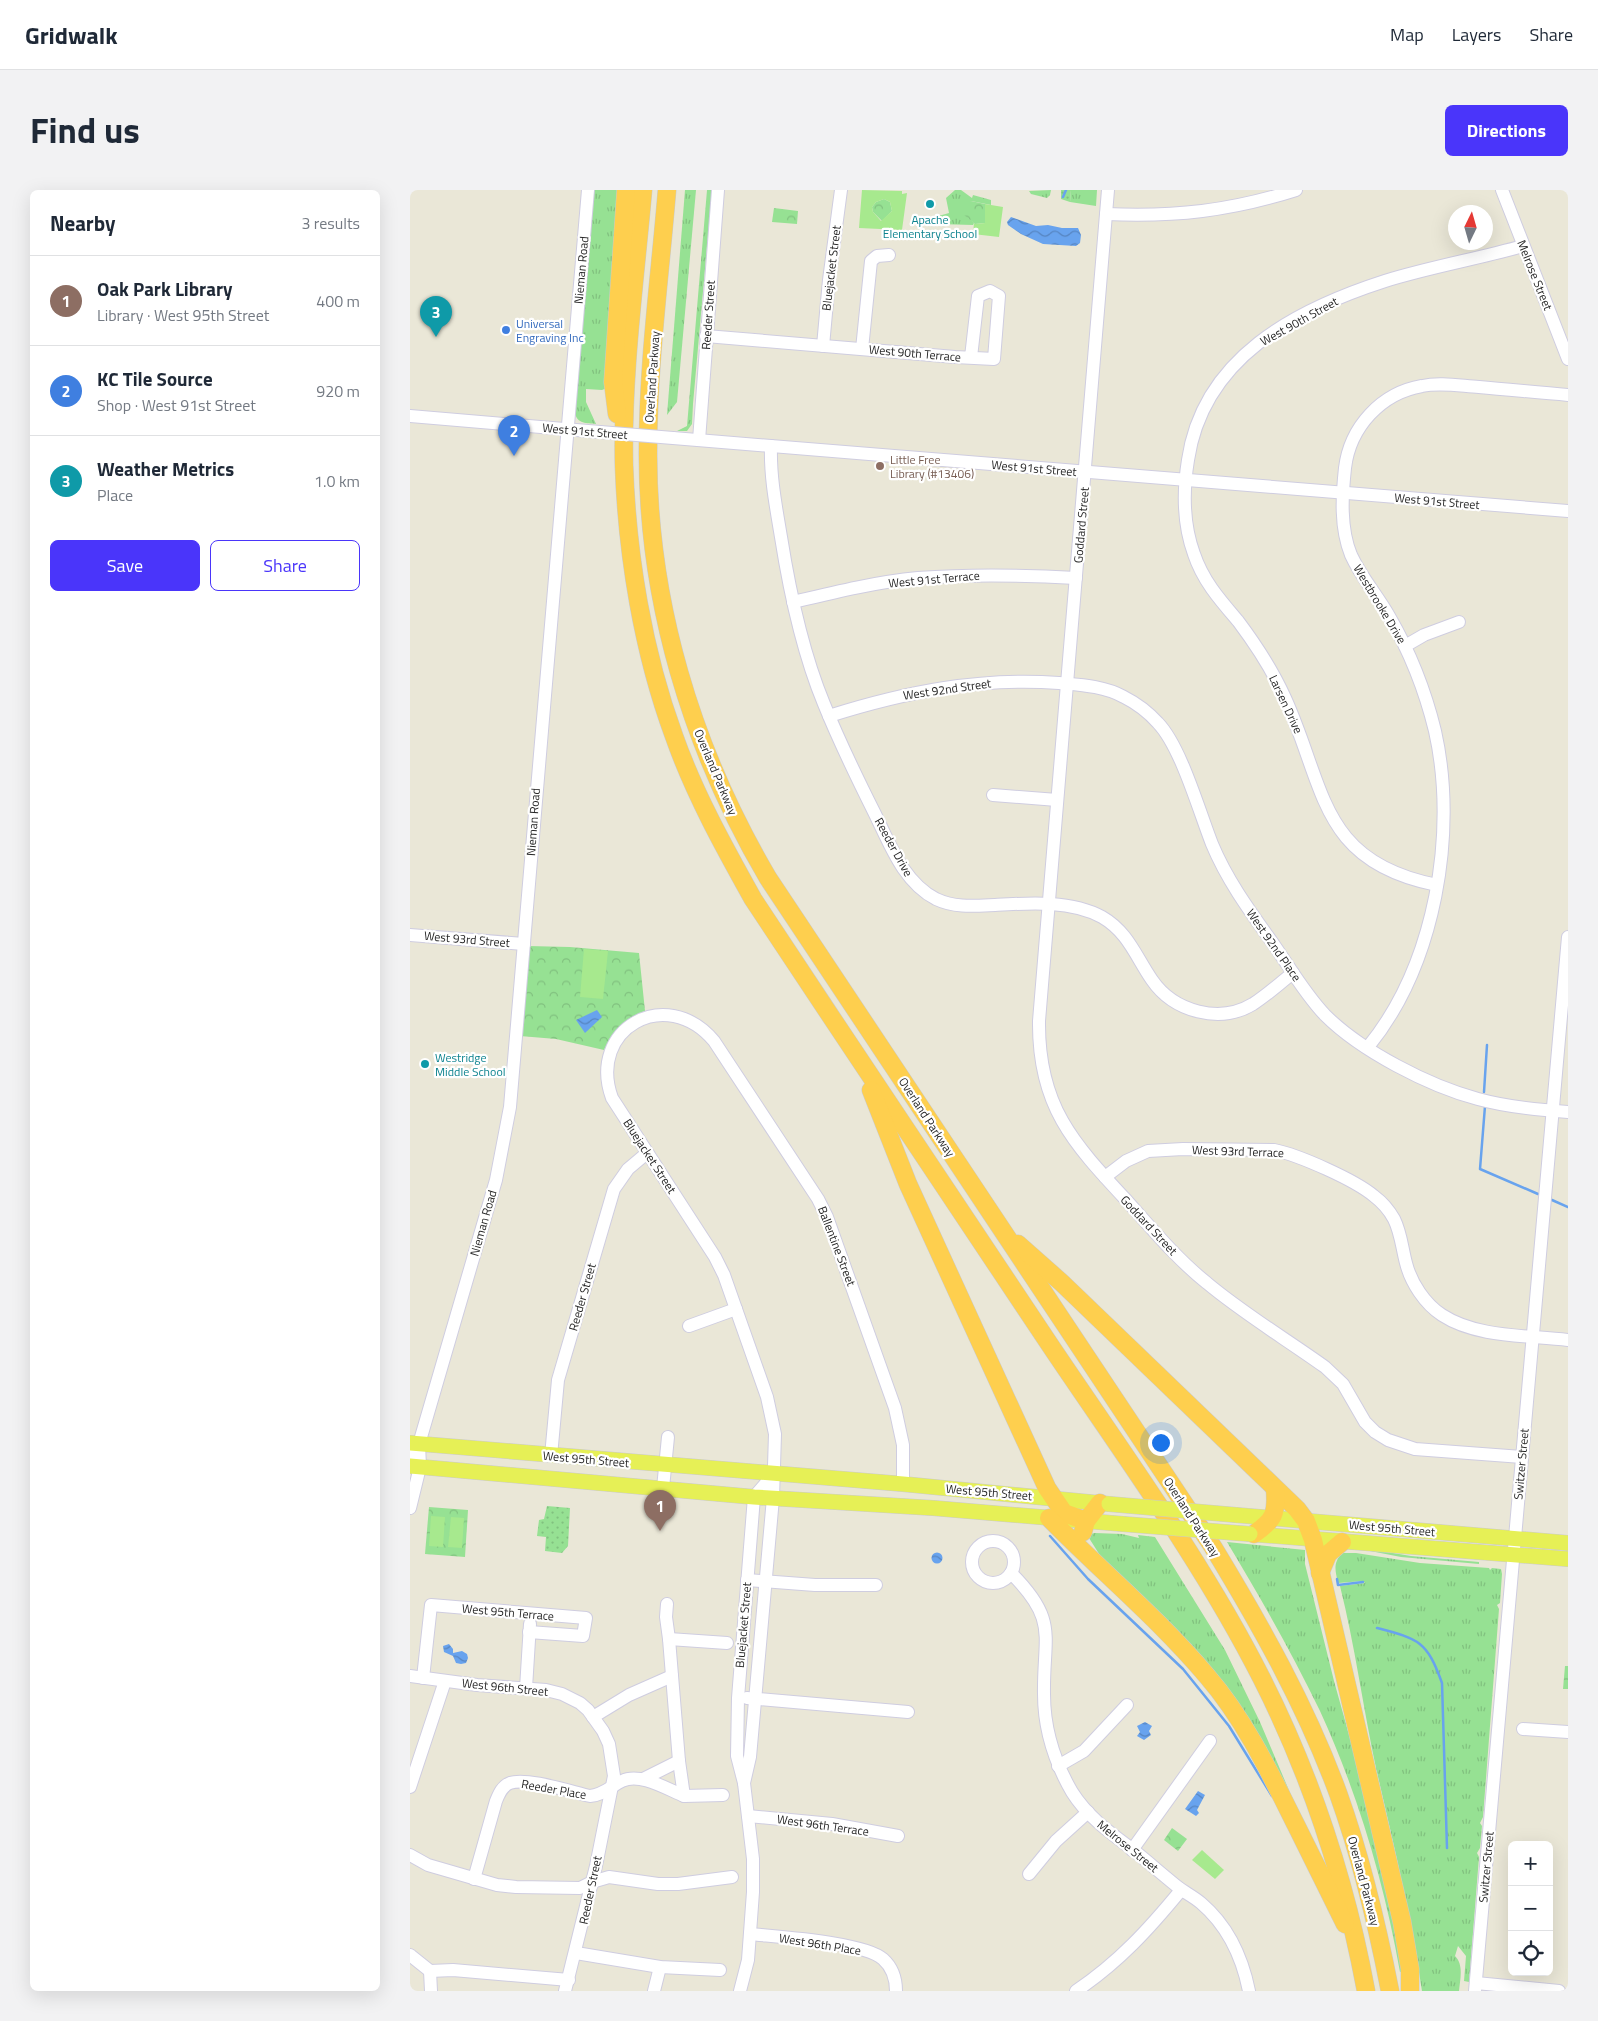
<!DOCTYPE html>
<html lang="en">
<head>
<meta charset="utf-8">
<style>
  body { margin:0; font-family:"Titillium Web",sans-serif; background:#f2f2f3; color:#1f2937 }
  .controls { position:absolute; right:15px; bottom:15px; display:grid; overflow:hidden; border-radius:8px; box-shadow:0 5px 20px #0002 }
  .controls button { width:45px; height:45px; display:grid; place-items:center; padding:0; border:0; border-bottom:1px solid #e0e1e3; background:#fff; color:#1f2937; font:25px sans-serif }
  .compass { position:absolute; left:1038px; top:15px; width:45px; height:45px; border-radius:50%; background:#fff; box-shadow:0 5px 20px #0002; rotate:5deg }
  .you { position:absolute; left:750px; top:1252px; width:18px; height:18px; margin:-12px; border:4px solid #fff; border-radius:50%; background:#1a73e8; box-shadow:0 0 0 8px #1a73e833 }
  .badge { display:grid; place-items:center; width:32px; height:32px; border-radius:50%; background:#4a35fa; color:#fff; font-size:16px; font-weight:700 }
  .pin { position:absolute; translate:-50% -41px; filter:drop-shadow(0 1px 2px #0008) }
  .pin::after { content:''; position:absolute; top:26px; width:18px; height:15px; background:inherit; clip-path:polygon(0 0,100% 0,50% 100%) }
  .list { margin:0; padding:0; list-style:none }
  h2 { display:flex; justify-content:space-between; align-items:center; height:65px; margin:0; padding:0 20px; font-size:21px }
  h2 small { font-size:16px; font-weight:400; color:#747a83 }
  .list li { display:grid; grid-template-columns:32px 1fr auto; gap:15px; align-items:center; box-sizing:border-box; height:90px; padding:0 20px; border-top:1px solid #e0e1e3 }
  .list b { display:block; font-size:19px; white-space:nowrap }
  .list p { margin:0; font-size:16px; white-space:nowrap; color:#747a83 }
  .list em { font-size:16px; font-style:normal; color:#747a83 }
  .actions { display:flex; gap:10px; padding:15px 20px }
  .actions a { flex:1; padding:11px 0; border:1px solid #4a35fa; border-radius:8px; text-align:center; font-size:18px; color:#4a35fa }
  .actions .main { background:#4a35fa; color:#fff }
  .icon { flex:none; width:28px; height:28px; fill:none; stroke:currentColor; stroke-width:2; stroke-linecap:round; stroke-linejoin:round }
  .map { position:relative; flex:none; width:1158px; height:1801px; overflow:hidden; border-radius:8px }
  header { display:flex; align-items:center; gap:30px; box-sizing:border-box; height:70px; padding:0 25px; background:#fff; border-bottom:1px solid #e0e1e3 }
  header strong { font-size:24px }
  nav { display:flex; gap:28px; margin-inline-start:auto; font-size:18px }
  .intro { display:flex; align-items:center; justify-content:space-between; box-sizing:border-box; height:120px; padding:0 30px }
  h1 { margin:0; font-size:35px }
  .button { padding:12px 22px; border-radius:8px; background:#4a35fa; color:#fff; font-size:18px; font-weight:700 }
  main { display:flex; gap:30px; padding:0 30px }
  aside { flex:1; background:#fff; border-radius:8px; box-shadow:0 5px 20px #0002 }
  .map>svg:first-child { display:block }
  .grass { fill:url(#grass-tufts) }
  .park { fill:url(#park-crowns) }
  .garden { fill:url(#garden-dots) }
  .pitch { fill:#a7e98e; fill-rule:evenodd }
  .water { fill:url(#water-waves) }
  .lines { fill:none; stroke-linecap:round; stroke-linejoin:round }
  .stream { stroke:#68a3ee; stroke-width:2.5 }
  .minor-casing { stroke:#cfcde0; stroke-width:14 }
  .major-casing { stroke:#cbcbcb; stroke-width:16 }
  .highway-casing { stroke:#cbcbcb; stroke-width:19 }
  .minor { stroke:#fff; stroke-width:12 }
  .major { stroke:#e6f056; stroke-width:15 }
  .highway { stroke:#fecf4e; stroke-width:18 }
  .minor-bridge-casing { stroke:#cfcde0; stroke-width:14; stroke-linecap:butt }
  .major-bridge-casing { stroke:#cbcbcb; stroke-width:16; stroke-linecap:butt }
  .minor-bridge { stroke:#fff; stroke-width:12 }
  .major-bridge { stroke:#e6f056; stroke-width:15 }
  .culture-dot { fill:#0f9aa8; stroke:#fff; stroke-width:2 }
  .shop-dot { fill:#3f7fe0; stroke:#fff; stroke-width:2 }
  .education-dot { fill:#8d6e63; stroke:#fff; stroke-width:2 }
  .labels { text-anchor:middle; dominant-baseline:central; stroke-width:4.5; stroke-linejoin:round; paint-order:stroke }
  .culture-label { font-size:12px; fill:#0d838f; stroke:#fff }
  .street-label { font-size:12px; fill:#272727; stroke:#fff }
  .shop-label { font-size:12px; fill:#366cbe; stroke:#fff; text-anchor:start }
  .education-label { font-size:12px; fill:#785e54; stroke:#fff; text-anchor:start }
</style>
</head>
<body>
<header>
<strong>Gridwalk</strong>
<nav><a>Map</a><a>Layers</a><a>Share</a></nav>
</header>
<div class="intro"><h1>Find us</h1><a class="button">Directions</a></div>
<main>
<aside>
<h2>Nearby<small>3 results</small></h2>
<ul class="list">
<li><span class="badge" style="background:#8d6e63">1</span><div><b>Oak Park Library</b><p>Library · West 95th Street</p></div><em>400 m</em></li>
<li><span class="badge" style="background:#3f7fe0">2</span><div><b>KC Tile Source</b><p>Shop · West 91st Street</p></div><em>920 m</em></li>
<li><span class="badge" style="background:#0f9aa8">3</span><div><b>Weather Metrics</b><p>Place</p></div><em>1.0 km</em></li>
</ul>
<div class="actions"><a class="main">Save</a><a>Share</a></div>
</aside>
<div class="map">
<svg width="1158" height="1801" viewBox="0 0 1158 1801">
  <defs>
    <pattern id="grass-tufts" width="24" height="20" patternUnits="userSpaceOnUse" patternTransform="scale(1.25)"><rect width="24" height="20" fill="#96e193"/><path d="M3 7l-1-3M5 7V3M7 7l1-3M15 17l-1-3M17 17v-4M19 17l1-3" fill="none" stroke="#81c17f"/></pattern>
    <pattern id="park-crowns" width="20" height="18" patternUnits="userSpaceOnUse" patternTransform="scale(1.25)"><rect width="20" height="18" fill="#96e193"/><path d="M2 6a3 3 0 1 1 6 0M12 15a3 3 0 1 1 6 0" fill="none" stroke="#81c17f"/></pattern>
    <pattern id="garden-dots" width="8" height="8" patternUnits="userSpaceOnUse" patternTransform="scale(1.25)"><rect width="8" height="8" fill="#96e193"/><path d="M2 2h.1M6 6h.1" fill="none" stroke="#81c17f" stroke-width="1.8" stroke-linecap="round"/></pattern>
    <pattern id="water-waves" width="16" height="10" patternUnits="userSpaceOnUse" patternTransform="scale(1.25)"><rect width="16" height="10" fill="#68a3ee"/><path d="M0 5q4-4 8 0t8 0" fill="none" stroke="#5685c1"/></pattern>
  </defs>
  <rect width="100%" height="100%" fill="#eae7d7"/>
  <g class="grass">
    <path d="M184,0h26l-13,198 -5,2 -16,-1v13l10,22c-9,-1 -19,0 -21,-11z"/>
    <polygon points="275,0 286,0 267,212 257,225"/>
    <polygon points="297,0 302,0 283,214 282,234 277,241 267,241 277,236"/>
    <polygon points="545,0 551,0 562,8 563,5 581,10 581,15 561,11 555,25 564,33 563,35 527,34 525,27 539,23 536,8"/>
    <polygon points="641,0 640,5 637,8 621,4 619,1"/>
    <polygon points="661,0 687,0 686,16 660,12"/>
    <polygon points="685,1343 712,1344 729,1348 728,1345 745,1347 815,1460 850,1532 892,1631 859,1570 691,1367 679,1348 679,1344"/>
    <path d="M817,1352l78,8v14l29,117 29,104 41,186 -4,1c-16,-90 -42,-178 -80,-261 -28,-58 -60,-114 -93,-169z"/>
    <polygon points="959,1359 1001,1366 1069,1372 1069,1374 991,1367 955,1360"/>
    <path d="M932,1363h14l64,10 69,5 1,2 2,-2 9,1 1,5 -2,29 -3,2 2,4 -16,208 -3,6 2,3 -2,22 -3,5 2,4 -10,125 -5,-1 2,-25 -8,-10 -3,10c9,9 5,23 4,35h-37c-11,-75 -29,-149 -46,-223 -13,-61 -21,-122 -36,-182l25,-3 -2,-2 -25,2c-3,-13 -5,-20 4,-30z"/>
  </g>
  <g class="park">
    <polygon points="474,9 480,12 482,21 472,31 463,22 462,17 466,12"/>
    <polygon points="561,11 575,14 575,33 565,34 554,25 554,13"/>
    <polygon points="364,18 388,21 387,34 362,32"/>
    <path d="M118,756l42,1 69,6 6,58c-20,8 -32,20 -41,39l-48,-11 -36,-3z"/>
    <polygon points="19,1317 58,1320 55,1367 15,1364"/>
    <polygon points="1155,1476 1158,1476 1158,1499 1153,1499"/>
    <polygon points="762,1638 777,1649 768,1661 754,1650"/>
  </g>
  <g class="garden">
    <polygon points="651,0 661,0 660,12 651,9"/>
    <polygon points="137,1316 160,1318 158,1356 152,1363 135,1361 136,1347 127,1346 129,1330 134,1329"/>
  </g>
  <g class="pitch">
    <path d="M452,0l40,1v3l5,-1 -5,37 -43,-2zM474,9l6,3 2,9 -11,10 -8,-9 -1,-5 4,-5z"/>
    <polygon points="575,14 593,17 589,47 563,44 564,33 565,34 575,33"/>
    <polygon points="174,759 198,761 193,809 170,807"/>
    <polygon points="21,1326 35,1327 33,1357 19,1356"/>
    <polygon points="41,1327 54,1328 52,1358 38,1357"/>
    <polygon points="792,1660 814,1680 805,1689 782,1670"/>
  </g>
  <g class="water">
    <polygon points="601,27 626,36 638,35 652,38 668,38 671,45 670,53 666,56 633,54 611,44 598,35 597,32"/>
    <polygon points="187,820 192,827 175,843 166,830"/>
    <circle cx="527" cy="1368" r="5.5"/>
    <polygon points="39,1454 43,1459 43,1463 52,1461 57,1464 58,1468 56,1473 51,1474 46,1473 43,1466 34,1462 33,1456"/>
    <polygon points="735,1532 742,1536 739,1541 741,1545 734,1550 727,1546 730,1542 727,1536"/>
    <polygon points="788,1601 795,1605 787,1620 789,1623 786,1626 775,1619"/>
  </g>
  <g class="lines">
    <g class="stream">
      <polyline points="653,7 656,0"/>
      <polyline points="1074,902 1077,855"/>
      <polyline points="1075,916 1070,979 1128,1004"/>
      <polyline points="1142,1010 1158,1017"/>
      <polyline points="640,1346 678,1389 773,1479 819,1536 862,1606"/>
      <polyline points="927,1389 928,1395 953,1392"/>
      <path d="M967,1438c42,11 50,13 65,55l5,165"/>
    </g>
    <g class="minor-casing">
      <g id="minor">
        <path d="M698,0l-69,831c-1,85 34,122 89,181 25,28 50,58 79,81 37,31 79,56 118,84l18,17 22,38 10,10 13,8 27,9 107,8"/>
        <polyline points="1092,0 1158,169"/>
        <path d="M696,24c69,3 124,-3 190,-24"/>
        <polyline points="296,146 545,167 584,169 589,106 580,101 568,106 561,167"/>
        <polyline points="413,156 419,90 431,0"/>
        <polyline points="452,159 461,71 467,66 479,65"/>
        <polyline points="0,226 190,242"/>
        <polyline points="263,248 1158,321"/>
        <polyline points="289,250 308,0"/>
        <path d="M361,256c-1,31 5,61 10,91 9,57 21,114 43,167 15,37 32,72 50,108 16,32 29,70 62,87 19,9 38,7 59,6 34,-2 76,-5 107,12 26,15 34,40 50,63 22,32 68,44 101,24 14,-9 27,-21 40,-31"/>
        <path d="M383,412c42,-10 83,-20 125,-24 53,-4 105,-3 158,0"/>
        <polyline points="995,456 1014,445 1049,432"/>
        <path d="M419,526c76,-24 151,-39 230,-33 22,2 45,3 65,14 12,6 25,16 34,26 23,24 41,88 54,121 15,36 37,66 60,98 17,24 32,51 53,73 36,36 104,71 153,84 29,8 60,11 90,13"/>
        <polyline points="583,605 647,610"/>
        <path d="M1027,695c-118,-23 -111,-97 -152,-187 -12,-27 -29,-53 -47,-77 -18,-21 -35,-40 -44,-67 -11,-30 -11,-63 -6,-94 15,-102 107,-150 197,-179 45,-14 92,-22 138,-35"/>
        <polyline points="0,745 114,754"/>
        <path d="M958,857c67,-82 90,-214 67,-316 -10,-41 -25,-79 -46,-115 -12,-21 -28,-39 -38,-61 -11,-27 -9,-59 -6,-87 5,-41 36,-75 77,-82 18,-4 39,0 57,1 30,3 59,5 89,8"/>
        <path d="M695,987l21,-16 22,-10 35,-2 91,1c25,5 81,30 100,46 8,6 15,14 20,23 7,14 8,29 12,44 5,20 19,41 36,52 35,23 86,20 126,25"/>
        <polyline points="279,1136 326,1119"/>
        <polyline points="141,1266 148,1190 204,999 218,979 237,963"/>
        <polyline points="0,1267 9,1254 86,990 100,917 178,0"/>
        <polyline points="253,1298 258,1247"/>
        <polyline points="0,1318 10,1277 9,1254"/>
        <circle cx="583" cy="1372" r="21"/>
        <path d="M601,1383c48,48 32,62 33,121 0,36 10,67 28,98 15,24 37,40 60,57 16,13 31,26 47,39 7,5 15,9 22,15 27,23 41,53 48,88"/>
        <polyline points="337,1390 405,1395 466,1395"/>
        <polyline points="259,1449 317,1453"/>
        <polyline points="0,1486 67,1495 136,1500 152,1504 170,1513 178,1520 193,1541 199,1554 204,1586 186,1676 155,1801"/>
        <polyline points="13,1488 21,1415 176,1428 173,1446 119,1442"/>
        <polyline points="116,1498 120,1434"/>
        <polyline points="337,1508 498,1522"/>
        <polyline points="183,1527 219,1505 262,1486"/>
        <polyline points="1113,1539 1158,1542"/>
        <polyline points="648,1576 674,1561 717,1515"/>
        <polyline points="233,1589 269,1571"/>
        <path d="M334,1593l6,-26 23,-259 2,-64 -8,-37 -43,-122 -9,-18 -103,-159c-25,-69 54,-114 102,-57l104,158 9,18 68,191 8,37v39"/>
        <polyline points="0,1597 35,1491"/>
        <polyline points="274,1606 313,1605"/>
        <polyline points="338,1626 422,1634 488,1646"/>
        <polyline points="722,1660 800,1551"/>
        <polyline points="0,1665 18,1675 87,1695 106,1697 170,1698 182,1692 199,1687 248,1694 268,1694 322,1687"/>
        <polyline points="619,1684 646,1651 678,1622"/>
        <path d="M64,1689l22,-78c3,-7 6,-15 14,-18 16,-6 62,9 80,13 13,-1 20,-9 32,-15 18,-9 45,8 62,15l-5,-35 -10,-122 -3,-22 1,-13"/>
        <path d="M340,1744c28,3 114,8 133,25 9,8 13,20 13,32"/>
        <polyline points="166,1763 250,1777 310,1780"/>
        <polyline points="0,1765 20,1781"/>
        <polyline points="20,1781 43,1780 159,1790"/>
        <polyline points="20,1781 21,1801"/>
        <polyline points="1066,1793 1149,1801"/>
        <polyline points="244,1801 250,1777"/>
        <polyline points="330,1801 338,1770 343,1702 343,1669 334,1593 327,1566 328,1508 344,1307 364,1284"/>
        <path d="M666,1801c43,-29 73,-62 105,-101"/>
        <polyline points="1065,1801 1158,747"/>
      </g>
    </g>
    <g class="major-casing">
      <g id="major">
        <polyline points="0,1253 493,1294 699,1314"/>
        <polyline points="0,1276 344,1307 523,1318 713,1334"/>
        <polyline points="826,1325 1158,1353"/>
        <polyline points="840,1344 1158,1369"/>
      </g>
    </g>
    <g class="highway-casing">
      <g id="highway">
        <path d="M233,0c-8,91 -21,184 -19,275 3,90 19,187 50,271 20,57 50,111 79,163 99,150 199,299 299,449 72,107 152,216 210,331 50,99 84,204 104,312"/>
        <path d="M257,0c-7,86 -19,173 -19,260 -1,151 44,299 120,428l445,669c48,79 93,159 125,246 23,64 39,131 52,198"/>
        <polyline points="207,224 203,192 216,0"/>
        <polyline points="461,900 498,994 637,1298 654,1323 676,1331"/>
        <polyline points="608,1054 652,1093 887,1319 896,1331 903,1350 992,1732 1000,1779 1000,1801"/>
        <path d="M639,1328c52,53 110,101 158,158 38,44 63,97 89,149 16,33 33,66 49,99"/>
        <polyline points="673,1342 676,1331 690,1313"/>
        <path d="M844,1344c20,-14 23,-20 21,-45"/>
        <polyline points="910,1383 918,1364 932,1352"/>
      </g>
    </g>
    <use href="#minor" class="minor"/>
    <use href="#major" class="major"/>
    <use href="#highway" class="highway"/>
    <g class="minor-bridge-casing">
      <polyline id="minor-bridge" points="190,242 263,248"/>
    </g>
    <g class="major-bridge-casing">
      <g id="major-bridge">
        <polyline points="699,1314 826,1325"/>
        <polyline points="713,1334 840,1344"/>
      </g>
    </g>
    <use href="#minor-bridge" class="minor-bridge"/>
    <use href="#major-bridge" class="major-bridge"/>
  </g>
  <g class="culture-dot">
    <circle cx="520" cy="14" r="5"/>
    <circle cx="15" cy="874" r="5"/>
  </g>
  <circle class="shop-dot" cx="96" cy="140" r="5"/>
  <circle class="education-dot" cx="470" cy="276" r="5"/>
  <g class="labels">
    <g class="culture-label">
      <text x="520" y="29">Apache<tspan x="520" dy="14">Elementary School</tspan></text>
      <text x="25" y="867" text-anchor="start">Westridge<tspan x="25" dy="14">Middle School</tspan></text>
    </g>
    <g class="street-label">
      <text transform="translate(421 78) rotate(-83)">Bluejacket Street</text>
      <text transform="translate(171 80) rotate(-85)">Nieman Road</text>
      <text transform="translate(1125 85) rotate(68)">Melrose Street</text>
      <text transform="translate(298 125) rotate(-86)">Reeder Street</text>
      <text transform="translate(889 131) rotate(-29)">West 90th Street</text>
      <text transform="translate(505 163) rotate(5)">West 90th Terrace</text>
      <text transform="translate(242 187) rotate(-86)">Overland Parkway</text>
      <text transform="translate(175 241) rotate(5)">West 91st Street</text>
      <text transform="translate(624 278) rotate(5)">West 91st Street</text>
      <text transform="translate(1027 311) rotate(5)">West 91st Street</text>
      <text transform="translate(671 335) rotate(-85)">Goddard Street</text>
      <text transform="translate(524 389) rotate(-5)">West 91st Terrace</text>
      <text transform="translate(970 414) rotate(59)">Westbrooke Drive</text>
      <text transform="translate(537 499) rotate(-8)">West 92nd Street</text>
      <text transform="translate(876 514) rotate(65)">Larsen Drive</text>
      <text transform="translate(306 582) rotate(67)">Overland Parkway</text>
      <text transform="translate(123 632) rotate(-86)">Nieman Road</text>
      <text transform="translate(484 657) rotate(61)">Reeder Drive</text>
      <text transform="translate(57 749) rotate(5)">West 93rd Street</text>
      <text transform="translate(864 755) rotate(55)">West 92nd Place</text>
      <text transform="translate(517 927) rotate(57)">Overland Parkway</text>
      <text transform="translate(828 961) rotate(2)">West 93rd Terrace</text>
      <text transform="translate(240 966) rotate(57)">Bluejacket Street</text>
      <text transform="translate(73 1033) rotate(-74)">Nieman Road</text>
      <text transform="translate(739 1035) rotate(47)">Goddard Street</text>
      <text transform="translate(427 1056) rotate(69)">Ballentine Street</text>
      <text transform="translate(172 1107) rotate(-74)">Reeder Street</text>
      <text transform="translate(176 1269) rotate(5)">West 95th Street</text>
      <text transform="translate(1111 1274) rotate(-85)">Switzer Street</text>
      <text transform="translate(579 1302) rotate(5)">West 95th Street</text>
      <text transform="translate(782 1327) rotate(57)">Overland Parkway</text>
      <text transform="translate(982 1338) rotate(5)">West 95th Street</text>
      <text transform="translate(98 1422) rotate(5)">West 95th Terrace</text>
      <text transform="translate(333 1435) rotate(-85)">Bluejacket Street</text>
      <text transform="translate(95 1497) rotate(6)">West 96th Street</text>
      <text transform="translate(144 1599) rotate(10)">Reeder Place</text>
      <text transform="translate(413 1635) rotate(8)">West 96th Terrace</text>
      <text transform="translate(718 1656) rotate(39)">Melrose Street</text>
      <text transform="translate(1076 1677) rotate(-85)">Switzer Street</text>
      <text transform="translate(954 1691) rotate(75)">Overland Parkway</text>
      <text transform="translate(180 1700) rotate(-78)">Reeder Street</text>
      <text transform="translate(410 1754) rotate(9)">West 96th Place</text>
    </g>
    <g class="shop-label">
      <text x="106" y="133">Universal<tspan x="106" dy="14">Engraving Inc</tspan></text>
    </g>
    <g class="education-label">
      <text x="480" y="269">Little Free<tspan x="480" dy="14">Library (#13406)</tspan></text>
    </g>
  </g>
</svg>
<div class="controls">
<button>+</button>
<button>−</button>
<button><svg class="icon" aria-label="locate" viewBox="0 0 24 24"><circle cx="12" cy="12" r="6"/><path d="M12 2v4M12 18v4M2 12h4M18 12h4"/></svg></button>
</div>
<svg class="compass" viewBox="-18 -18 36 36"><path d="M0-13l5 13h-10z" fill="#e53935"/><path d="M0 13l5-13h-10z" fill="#747a83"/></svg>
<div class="you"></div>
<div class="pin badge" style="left:250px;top:1341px;background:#8d6e63">1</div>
<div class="pin badge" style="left:104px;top:266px;background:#3f7fe0">2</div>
<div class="pin badge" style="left:26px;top:147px;background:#0f9aa8">3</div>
</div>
</main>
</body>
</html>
